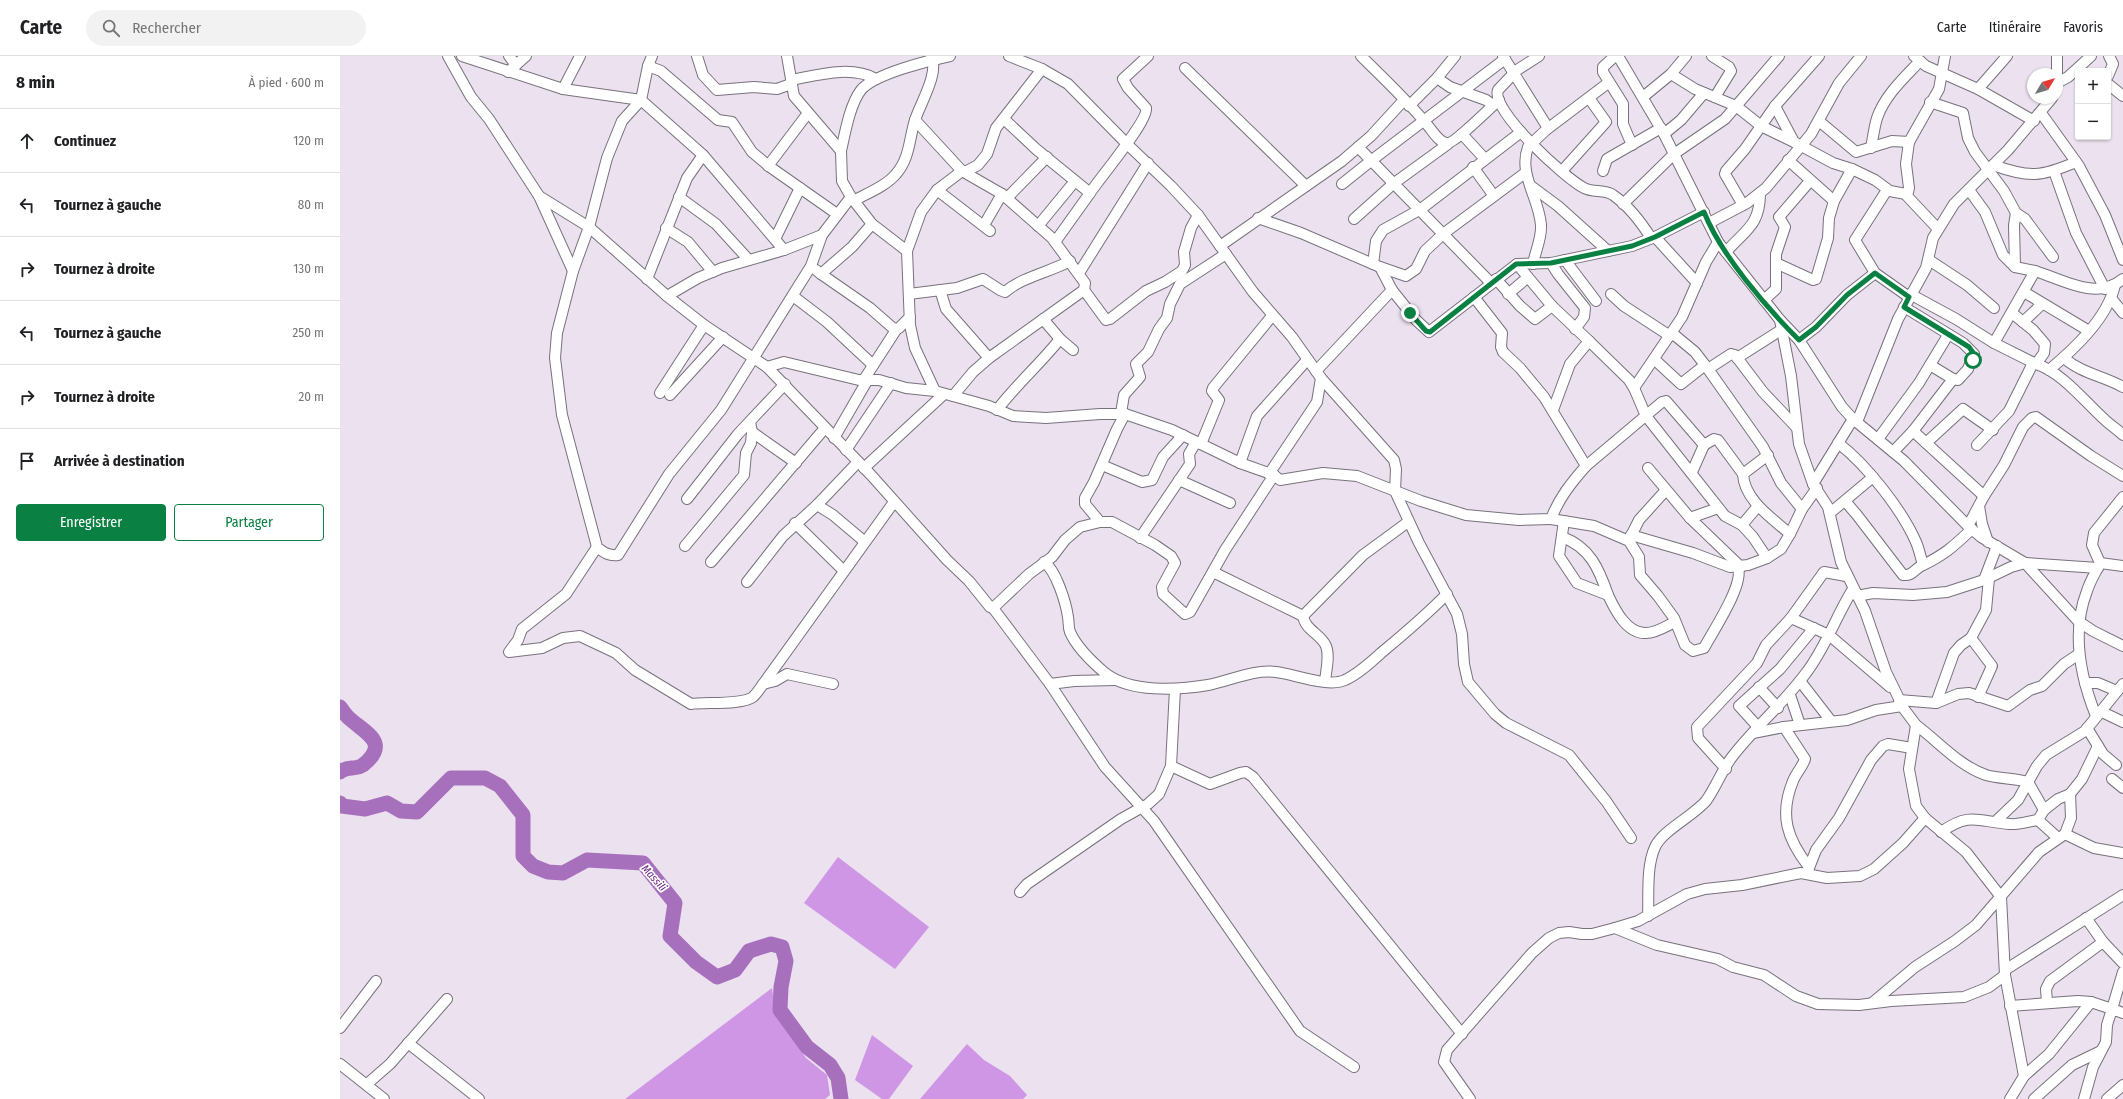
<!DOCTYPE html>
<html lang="fr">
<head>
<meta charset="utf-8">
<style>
  body { margin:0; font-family:"Fira Sans Condensed",sans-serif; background:#f2f2f2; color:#202124 }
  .controls { position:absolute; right:12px; top:12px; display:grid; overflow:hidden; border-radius:4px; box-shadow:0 1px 3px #0004 }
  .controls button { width:36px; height:36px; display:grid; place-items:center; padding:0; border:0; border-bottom:1px solid #e0e0e0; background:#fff; color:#202124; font:20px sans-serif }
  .compass { position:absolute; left:1687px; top:12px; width:36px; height:36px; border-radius:50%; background:#fff; box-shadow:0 1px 3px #0004; rotate:52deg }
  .stop { position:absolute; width:12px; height:12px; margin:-9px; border:3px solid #0b8043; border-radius:50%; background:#fff }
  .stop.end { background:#0b8043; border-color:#fff; box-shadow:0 1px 4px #0008 }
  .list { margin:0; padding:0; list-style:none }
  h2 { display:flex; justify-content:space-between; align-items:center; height:52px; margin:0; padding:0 16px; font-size:17px }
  h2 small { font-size:13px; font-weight:400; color:#757577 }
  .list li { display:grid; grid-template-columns:26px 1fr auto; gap:12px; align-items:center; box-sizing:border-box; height:64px; padding:0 16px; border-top:1px solid #e0e0e0 }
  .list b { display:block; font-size:15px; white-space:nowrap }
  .list em { font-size:13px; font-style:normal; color:#757577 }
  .actions { display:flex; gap:8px; padding:12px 16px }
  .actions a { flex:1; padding:9px 0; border:1px solid #0b8043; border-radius:4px; text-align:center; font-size:14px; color:#0b8043 }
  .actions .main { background:#0b8043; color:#fff }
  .icon { flex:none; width:22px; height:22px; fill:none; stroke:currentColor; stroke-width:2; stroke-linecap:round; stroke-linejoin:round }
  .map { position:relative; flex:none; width:1783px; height:1043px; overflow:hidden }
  header { display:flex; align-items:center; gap:24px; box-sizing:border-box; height:56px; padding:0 20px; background:#fff; border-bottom:1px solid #e0e0e0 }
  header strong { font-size:19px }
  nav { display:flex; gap:22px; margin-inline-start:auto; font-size:14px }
  .search { width:280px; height:36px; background:#f2f2f2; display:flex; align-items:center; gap:10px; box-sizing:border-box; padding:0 14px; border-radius:22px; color:#757577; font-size:15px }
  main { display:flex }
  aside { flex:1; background:#fff }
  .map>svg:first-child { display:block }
  .forest { fill:#cf96e5 }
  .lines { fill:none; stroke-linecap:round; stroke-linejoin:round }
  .river { stroke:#a770bc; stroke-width:15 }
  .minor-casing { stroke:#79717d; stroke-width:12 }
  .minor { stroke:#fff; stroke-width:10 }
  .route { stroke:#0b8043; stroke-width:5 }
  .labels { text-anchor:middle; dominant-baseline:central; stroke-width:3.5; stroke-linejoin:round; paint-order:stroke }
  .water-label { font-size:11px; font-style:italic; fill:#621b79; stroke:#fff }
</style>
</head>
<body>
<header>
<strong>Carte</strong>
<div class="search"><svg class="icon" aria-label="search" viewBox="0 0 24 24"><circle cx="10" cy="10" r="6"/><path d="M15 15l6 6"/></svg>Rechercher</div>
<nav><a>Carte</a><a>Itinéraire</a><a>Favoris</a></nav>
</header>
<main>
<aside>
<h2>8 min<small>À pied · 600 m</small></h2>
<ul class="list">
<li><svg class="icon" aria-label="ahead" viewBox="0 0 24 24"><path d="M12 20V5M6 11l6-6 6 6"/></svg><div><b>Continuez</b></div><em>120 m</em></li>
<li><svg class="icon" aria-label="left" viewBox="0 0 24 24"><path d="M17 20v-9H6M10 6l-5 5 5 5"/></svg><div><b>Tournez à gauche</b></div><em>80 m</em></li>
<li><svg class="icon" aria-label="right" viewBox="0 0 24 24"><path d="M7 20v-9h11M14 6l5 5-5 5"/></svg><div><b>Tournez à droite</b></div><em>130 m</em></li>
<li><svg class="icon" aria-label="left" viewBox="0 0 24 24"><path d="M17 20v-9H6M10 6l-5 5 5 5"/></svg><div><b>Tournez à gauche</b></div><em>250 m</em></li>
<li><svg class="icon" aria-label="right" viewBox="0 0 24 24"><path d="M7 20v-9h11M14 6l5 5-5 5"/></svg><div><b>Tournez à droite</b></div><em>20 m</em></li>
<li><svg class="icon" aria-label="arrive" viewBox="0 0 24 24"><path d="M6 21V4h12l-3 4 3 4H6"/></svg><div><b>Arrivée à destination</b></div></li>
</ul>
<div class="actions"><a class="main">Enregistrer</a><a>Partager</a></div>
</aside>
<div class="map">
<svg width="1783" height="1043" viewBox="0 0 1783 1043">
  <rect width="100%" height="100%" fill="#ebe1ef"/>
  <g class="forest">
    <polygon points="498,801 589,871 555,913 464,847"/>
    <polygon points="432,932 436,960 466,1002 487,1019 490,1039 485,1043 285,1043"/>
    <polygon points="532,979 573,1010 549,1043 542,1043 515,1024"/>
    <polygon points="627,988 644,1004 670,1020 687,1039 683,1043 580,1043"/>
  </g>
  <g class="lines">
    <g class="river">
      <path d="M0,651c3,4 6,9 10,12 17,15 40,24 13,46 -7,5 -17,1 -23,7"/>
      <polyline points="0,747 2,750 25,753 47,747 61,755 77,756 111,722 145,722 160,730 183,759 183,800 193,810 208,816 223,817 247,804 303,807 335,847 330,880 356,906 377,921 395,914 409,895 431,888 442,891 446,905 441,931 440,954 467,991 490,1009 498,1022 501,1043"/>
    </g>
    <g class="minor-casing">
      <g id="minor">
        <polyline points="108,0 131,41 149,63 199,140 233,215"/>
        <polyline points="122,0 223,33 301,44 363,99 444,194"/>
        <polyline points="169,0 176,9"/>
        <path d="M312,0l-4,10 -7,34 -19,21 -15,37 -18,69 -16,44 -16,62 -2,25 7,57 35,132c7,6 12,9 21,8l51,-81 52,-64 90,-144 11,-31 29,-38"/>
        <polyline points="357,0 363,19 377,34 414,31 437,33 451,28"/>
        <polyline points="447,0 454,40 501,95 502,125 511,141 532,168 567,195 570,269 575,292 595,335"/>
        <polyline points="669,0 702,13 728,28 787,88 831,130 858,159 913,236 952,281 981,322 1054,404 1056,413 1055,435 1079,487 1117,558 1122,578 1124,608 1128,626 1155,658 1166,667 1229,699 1266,745 1291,782"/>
        <path d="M1021,0c23,23 48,46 68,71 4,5 11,16 18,16 7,1 44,-36 52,-43"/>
        <polyline points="1163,0 1208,72"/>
        <path d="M1199,0l-22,14 -19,20c-8,20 68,89 86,98 9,5 21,1 29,7 16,11 28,27 38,43"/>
        <polyline points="1275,0 1263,11 1263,16 1283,48 1283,68 1292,89"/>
        <polyline points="1278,0 1324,78 1378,186 1440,264 1459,284 1502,351 1513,363 1564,405 1628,470 1641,481 1685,507 1738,565 1753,575 1783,590"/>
        <polyline points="1372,0 1389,11 1391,15 1375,41"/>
        <polyline points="1574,0 1586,10 1638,33 1694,65"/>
        <polyline points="308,10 321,15 378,64 392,66 412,96 430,111 497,158"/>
        <polyline points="845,12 966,130"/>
        <polyline points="168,16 186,0"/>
        <polyline points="1331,18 1355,33 1396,50 1421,70 1454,86 1493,107 1512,113"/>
        <polyline points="1717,20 1717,0"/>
        <polyline points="1768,20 1773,8 1769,0"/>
        <polyline points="1097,22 1110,31 1146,44 1153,49"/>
        <path d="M451,24c27,-5 60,-15 85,-1"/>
        <polyline points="1717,27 1728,21 1751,0"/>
        <polyline points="1768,28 1783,40"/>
        <polyline points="223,33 240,0"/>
        <polyline points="1638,33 1667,0"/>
        <polyline points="1303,41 1331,18 1346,0"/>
        <polyline points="1590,46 1623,57 1628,82 1635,96 1664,135 1676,157 1685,163 1713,201"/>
        <polyline points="1069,50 1097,22 1115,0"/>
        <polyline points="1435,50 1454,86"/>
        <polyline points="1701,57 1739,110 1765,159 1783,204"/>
        <path d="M664,63l32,30 54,44c9,-14 59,-73 56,-85l-18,-20 -5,-9 25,-23"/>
        <polyline points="575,64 622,115 662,138 712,182 745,227 744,234 649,302 633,316 613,340"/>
        <polyline points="1479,65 1516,96 1552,85 1569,86"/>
        <polyline points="1122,78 1144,102"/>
        <polyline points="1324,78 1341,64 1364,37"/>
        <polyline points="1018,91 1151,227"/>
        <path d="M1531,92c2,-10 3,-20 6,-30 8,-23 27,-40 43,-57"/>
        <path d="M501,95c4,-18 9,-47 20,-61 13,-16 69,-30 89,-34"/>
        <polyline points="1448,104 1494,145"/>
        <path d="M1653,109c36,13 48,12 83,-3"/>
        <polyline points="428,110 468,57"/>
        <polyline points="1133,111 1154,140"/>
        <polyline points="1222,115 1266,66 1249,42"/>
        <polyline points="1263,115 1267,103 1321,72"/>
        <polyline points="1714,115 1736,177 1765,233"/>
        <polyline points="625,116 638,109 647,98 656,72 702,13"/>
        <polyline points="1002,128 1032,104 1165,3"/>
        <polyline points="1191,130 1218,150 1268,195"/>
        <polyline points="597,134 650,175"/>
        <polyline points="1547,134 1515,184 1535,217 1569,241"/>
        <polyline points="1629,134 1645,156 1663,199 1675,211 1695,215"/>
        <polyline points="199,140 249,171 327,240 364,269 427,311 531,419 607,504 629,525 650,551 653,552 689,518 712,501 725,484 740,471 760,466 772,466 815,489 831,500 835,507 822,531 823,538 845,558 850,556 885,494 934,419"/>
        <polyline points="339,141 376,168 408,203"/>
        <polyline points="667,142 707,101"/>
        <path d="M515,144c13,-7 31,-14 41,-26 14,-16 13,-35 19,-54 5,-16 25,-48 16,-64"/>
        <polyline points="1283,148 1334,98 1385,63 1439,0"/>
        <polyline points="1403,149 1385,118 1386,115 1405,93 1435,50 1479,0"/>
        <polyline points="918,162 961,177 1040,211 1066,220 1076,213 1085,195 1103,178 1185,117"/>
        <polyline points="1014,163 1053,128 1108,88"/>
        <polyline points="1369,167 1407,147 1426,132 1471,78 1499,27 1521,0"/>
        <polyline points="644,169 662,138"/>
        <polyline points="698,170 735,125"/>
        <polyline points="326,172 348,186 373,216"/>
        <polyline points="1598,173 1567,140 1569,132 1566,108 1569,86 1599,33 1605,0"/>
        <polyline points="1315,181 1357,227"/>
        <polyline points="435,183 460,132"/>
        <polyline points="715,186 750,137"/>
        <polyline points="880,190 1002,105 1031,80 1064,44"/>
        <polyline points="567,195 581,156 597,134 622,115"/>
        <path d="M1386,196c19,-22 34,-26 34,-59"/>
        <polyline points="1225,204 1256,245"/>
        <polyline points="1589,204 1627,229 1654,252"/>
        <polyline points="1211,207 1218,218 1245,252 1244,261 1235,273"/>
        <polyline points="1436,207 1473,224 1476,223 1488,182 1489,162 1494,145 1512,113 1535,124 1550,135 1566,138"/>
        <polyline points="1033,208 1036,185 1043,174 1081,153 1181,76"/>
        <polyline points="1177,208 1212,250 1249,285"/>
        <path d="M1193,208c2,-12 9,-26 8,-39 -2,-27 -23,-51 -13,-78l18,-17 62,-47"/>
        <polyline points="1675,211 1674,169 1676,157"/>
        <polyline points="476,214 481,218 512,191 532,168"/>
        <polyline points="739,217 808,107"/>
        <polyline points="481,218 530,252 554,273 559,272 570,261"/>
        <polyline points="307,223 347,122 363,99"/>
        <polyline points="1156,223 1180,250 1195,263 1212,250"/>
        <polyline points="600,234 606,253 649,302"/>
        <polyline points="744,234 766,264 770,263 806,235 825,226 842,215 845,209 844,196 851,172 858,159"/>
        <polyline points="1052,234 1076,264 1089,276 1177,208 1211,207 1292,190 1315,181 1364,156"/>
        <polyline points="1684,236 1749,275"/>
        <path d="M569,238l48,-6 26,-9 17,11 5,2c17,-15 45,-20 65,-31"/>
        <polyline points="1168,238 1187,222"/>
        <polyline points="1271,238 1284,250 1330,280"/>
        <polyline points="1570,238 1616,263 1654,287 1696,308"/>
        <polyline points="327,240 358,222 382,212 444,194 482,179"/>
        <polyline points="453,240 487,266 533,309"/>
        <polyline points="1771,242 1783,257"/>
        <polyline points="1424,244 1436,233 1436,198 1445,171 1439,161 1470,125"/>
        <polyline points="1564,251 1623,287 1634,298 1628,313 1618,324 1613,323 1590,309"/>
        <path d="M1672,257l21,17 12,14 -1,9 -8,11c26,8 49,38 68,55 6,6 13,10 19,16"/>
        <polyline points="703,263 720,283 733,294"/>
        <polyline points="1440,264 1451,320 1459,388 1473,428 1488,451 1501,506 1525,555 1546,616 1564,653 1576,669 1569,713 1576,750 1585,762 1626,796 1661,841 1665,919 1684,1020"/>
        <polyline points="1683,266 1702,248"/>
        <polyline points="1332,277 1355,296 1368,313 1391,298 1395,299 1423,336 1457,372"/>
        <polyline points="1459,284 1476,271 1507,239 1535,217"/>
        <path d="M1654,287l41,-72c29,9 61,30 88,8"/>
        <polyline points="1397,302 1441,274"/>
        <path d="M1724,302c17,15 39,18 59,29"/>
        <polyline points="1314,303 1341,328 1365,309"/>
        <path d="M427,311l17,-5 75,18h20l27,8 29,3 54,15 24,10 33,2 54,-4h25l47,16 68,33 34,12 6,5 43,-7 34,3 64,25 45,14 53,5 32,-1c8,-21 20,-36 35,-53l-42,-69 -24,-29 -17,-16 -2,-5 1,-14 -28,-36"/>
        <polyline points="1368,313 1423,391 1441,427 1462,453"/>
        <path d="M1709,314c25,-21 58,-51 66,-85"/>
        <polyline points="976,315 1052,234 1040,211"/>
        <polyline points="523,325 556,274"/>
        <polyline points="1294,332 1306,360 1385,460 1402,469 1413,481 1427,502"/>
        <polyline points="320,337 364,269"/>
        <polyline points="330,339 383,281"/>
        <path d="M657,354c19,-25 43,-46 63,-71"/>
        <polyline points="1213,354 1230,308 1249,285 1289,324 1294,332 1342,261 1366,206 1378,186"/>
        <polyline points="781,357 784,339 800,321 796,308 808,296 819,273 827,262 830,248 840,228 886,198"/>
        <polyline points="1517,366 1558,263 1586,212 1593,182 1614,148 1668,94 1712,42"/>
        <polyline points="1573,375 1644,440"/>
        <polyline points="412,376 456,407"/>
        <polyline points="494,382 527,325"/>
        <polyline points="1538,383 1579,327 1608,279"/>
        <path d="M1498,387c28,21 64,67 78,99 3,7 5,16 7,23"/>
        <polyline points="1586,387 1623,353 1653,374"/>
        <polyline points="861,388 879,344 872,335 873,332 932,260"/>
        <polyline points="1637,389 1669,355 1693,307"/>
        <polyline points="506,394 551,327"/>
        <polyline points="1553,396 1573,375 1613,323"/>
        <path d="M1428,399l-25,19c1,26 29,44 47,60"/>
        <polyline points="900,407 917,360 967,304"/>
        <polyline points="762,409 802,426 812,424 823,401 843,379"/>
        <polyline points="1246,410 1322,346 1326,345 1364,389 1374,383 1378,384 1403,418"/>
        <polyline points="524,412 604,338"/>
        <polyline points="1308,412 1350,462 1401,511"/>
        <polyline points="1352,416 1364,389"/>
        <polyline points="929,418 977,346 981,322"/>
        <polyline points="839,424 890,447"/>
        <polyline points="1473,428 1513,363"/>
        <polyline points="347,443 398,378 445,328"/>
        <path d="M1505,445l12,14 46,60c9,1 11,-5 18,-9 23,-11 32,-19 51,-37"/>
        <polyline points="477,449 493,459 525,486"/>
        <polyline points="1639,450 1642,468 1648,486"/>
        <polyline points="1490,457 1533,421"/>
        <polyline points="1350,462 1378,452"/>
        <path d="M1211,463l43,7 35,15 10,16 1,18 18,21 16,22 11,27 8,6 11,-3c9,-17 40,-63 34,-80"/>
        <path d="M1224,465l-5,35 18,27 31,12c7,15 19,39 38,38 11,0 20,-7 29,-11"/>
        <polyline points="760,466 745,448 745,442 754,426 777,373 785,358"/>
        <polyline points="455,467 504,515"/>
        <polyline points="1402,469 1418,450"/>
        <polyline points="1628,470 1644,440 1664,409 1683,371 1692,362 1696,361 1751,400 1783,420"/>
        <polyline points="1291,479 1353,497 1390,511 1408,509 1427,502 1441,493 1450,478 1462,453 1477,432"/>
        <path d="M1222,481c28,10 37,32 46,58"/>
        <polyline points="800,482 850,408 849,398 856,386"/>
        <polyline points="1289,484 1299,464 1326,434"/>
        <polyline points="345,490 404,419 406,397 411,387 412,376 410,366"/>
        <path d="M257,491l-31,47 -44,35 -4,11 -9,12 33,-4 21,-10 17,-2 36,17 19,17 56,34c15,-2 51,1 62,-7 3,-3 6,-7 8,-10l133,-185"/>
        <polyline points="371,506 485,372"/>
        <path d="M704,506c12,8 22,41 24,55 1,5 0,10 2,15 7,16 22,30 35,41 25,20 73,17 103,12 22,-4 45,-16 68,-13 18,2 53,16 69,8 13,-6 25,-17 36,-27 23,-19 45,-38 66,-59"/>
        <polyline points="1760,507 1783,510"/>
        <polyline points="873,516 963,560"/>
        <polyline points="1644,524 1657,490"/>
        <polyline points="407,526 443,480 477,449 518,406"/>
        <polyline points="1517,540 1533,537 1573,539 1607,536 1644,524 1671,511 1685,507 1758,512"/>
        <polyline points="653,552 710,628 765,711 814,765 960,975 1014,1011"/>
        <polyline points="1451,562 1484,516 1506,520"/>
        <polyline points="1631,582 1652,610 1638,641"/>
        <path d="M985,625c1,-10 5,-25 1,-35 -5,-12 -21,-16 -23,-30l60,-61 45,-33"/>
        <polyline points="1460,625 1491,665"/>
        <polyline points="1745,627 1758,627 1777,635"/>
        <polyline points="423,628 435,625 447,618 493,628"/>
        <polyline points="710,628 734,625 775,624"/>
        <polyline points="1419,631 1438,652"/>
        <polyline points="1450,639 1460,669"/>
        <polyline points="1559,644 1596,647 1618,638 1629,637 1668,650 1690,634 1702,630 1724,608 1739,598"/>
        <polyline points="1596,647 1614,597 1621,589 1631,582 1646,554 1649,522"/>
        <polyline points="1760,655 1783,666"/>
        <path d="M1756,660c-16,-40 -25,-84 -9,-125 3,-10 9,-19 13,-28l-8,-18 2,-12 29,-36"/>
        <path d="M1576,669c22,16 43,41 70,50 14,4 28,3 42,7l16,28 14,-11 12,-5 12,-15 16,-33"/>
        <path d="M1444,671l21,32c-2,7 -9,14 -12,22 -14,34 -6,58 16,86"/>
        <polyline points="1419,672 1399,650 1440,613 1474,572"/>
        <polyline points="1747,672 1763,698 1776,709"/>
        <polyline points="1413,677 1444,671 1507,664 1536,654 1562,650"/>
        <polyline points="831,710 870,728 900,717 906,716 913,721 1122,978"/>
        <polyline points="1386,713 1358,682 1357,671 1417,607 1426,589 1451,562 1489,579 1550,631"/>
        <polyline points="1772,723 1783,732"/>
        <polyline points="1698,764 1718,782"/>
        <polyline points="1656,765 1678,744 1697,710 1706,699 1745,675 1783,628"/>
        <path d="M1601,776c30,-21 37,-10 69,-8 9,1 19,-3 28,-4l6,-10"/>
        <polyline points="1725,778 1754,792 1783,797"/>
        <polyline points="1467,817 1476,794 1499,762 1531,704 1543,690 1548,688 1572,692"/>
        <polyline points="680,836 687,828 781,763 808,748 819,738 831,710 835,633"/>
        <path d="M1308,860c1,-21 -2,-49 7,-69 8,-17 37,-30 51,-46 10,-14 16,-31 26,-44 23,-30 52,-54 74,-84 20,-26 30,-57 47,-84"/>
        <polyline points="1746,862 1763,886 1783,907"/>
        <polyline points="1275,872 1298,865 1347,838 1365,833 1402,829 1461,817 1487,822 1520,820 1534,813 1563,787 1585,762"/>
        <polyline points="1665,914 1783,839"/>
        <polyline points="1707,946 1706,933 1710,925 1763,886"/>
        <polyline points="1532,947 1575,911 1615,885 1636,869 1699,796 1725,778 1731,762 1730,738"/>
        <polyline points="1670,950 1738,945 1751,946 1772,953 1783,916"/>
        <polyline points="0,972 36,925"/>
        <polyline points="68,987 139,1043"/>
        <polyline points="0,1008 44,1043"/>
        <polyline points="27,1028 50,1008 107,943"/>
        <polyline points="1130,1043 1104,1006 1107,994 1192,897 1209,882 1219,877 1229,876 1242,878 1252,878 1275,872 1317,889 1378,903 1393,911 1424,919 1456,940 1478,948 1519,949 1551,945 1624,941 1649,931 1665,919"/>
        <polyline points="1670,1043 1684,1020 1709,998 1751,946"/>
        <polyline points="1694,1043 1732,1009 1761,995"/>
        <polyline points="1744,1043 1753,1011 1766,986 1767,969 1772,953 1783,957"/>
        <polyline points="1767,1043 1783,1029"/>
      </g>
    </g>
    <use href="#minor" class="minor"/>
  </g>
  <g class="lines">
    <path class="route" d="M1070,257l16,18 4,1 86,-68 35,-1 81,-17 23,-9 49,-25c17,43 62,95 95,128l17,-13 31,-32 28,-22 34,24 -5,10 65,40 5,7 -1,6"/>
  </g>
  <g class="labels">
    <g class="water-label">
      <text transform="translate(314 822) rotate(48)">Massili</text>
    </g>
  </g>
</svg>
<div class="controls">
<button>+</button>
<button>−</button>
</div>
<svg class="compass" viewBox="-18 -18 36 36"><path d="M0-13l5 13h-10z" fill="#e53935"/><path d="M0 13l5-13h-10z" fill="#757577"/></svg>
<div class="stop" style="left:1633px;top:304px"></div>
<div class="stop end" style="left:1070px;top:257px"></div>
</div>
</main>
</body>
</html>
